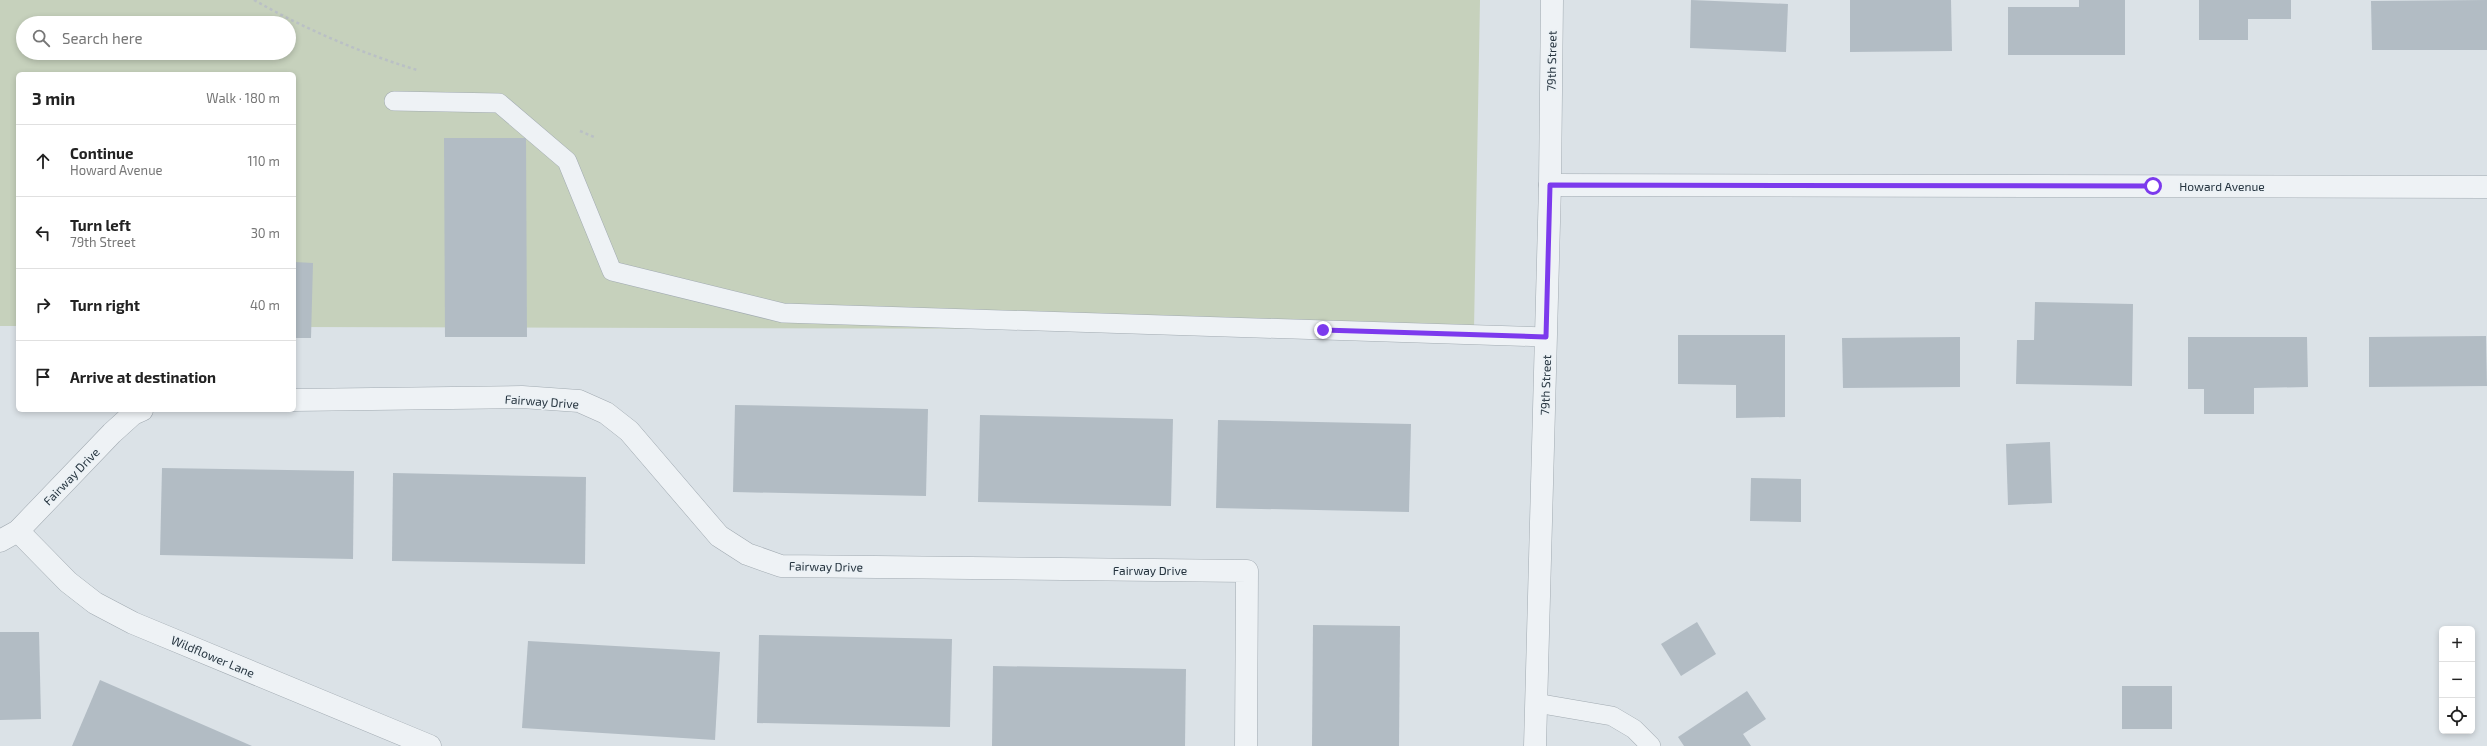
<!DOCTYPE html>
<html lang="en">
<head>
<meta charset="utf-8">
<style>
  body { margin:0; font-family:"Exo 2",sans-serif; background:#f2f2f2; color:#222 }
  .controls { position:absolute; right:12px; bottom:12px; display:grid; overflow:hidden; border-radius:6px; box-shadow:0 2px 6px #0003 }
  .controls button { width:36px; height:36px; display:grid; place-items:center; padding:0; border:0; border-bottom:1px solid #e0e0e0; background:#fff; color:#222; font:20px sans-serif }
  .stop { position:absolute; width:12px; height:12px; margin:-9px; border:3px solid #7c3aed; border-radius:50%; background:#fff }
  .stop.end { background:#7c3aed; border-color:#fff; box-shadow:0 1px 4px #0008 }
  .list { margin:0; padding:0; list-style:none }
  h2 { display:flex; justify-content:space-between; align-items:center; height:52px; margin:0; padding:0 16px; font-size:17px }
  h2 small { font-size:13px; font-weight:400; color:#767676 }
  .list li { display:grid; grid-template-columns:26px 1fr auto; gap:12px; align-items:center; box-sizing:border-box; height:72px; padding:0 16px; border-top:1px solid #e0e0e0 }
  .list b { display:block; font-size:15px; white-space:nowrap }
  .list p { margin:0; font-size:13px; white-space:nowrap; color:#767676 }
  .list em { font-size:13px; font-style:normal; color:#767676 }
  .icon { flex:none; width:22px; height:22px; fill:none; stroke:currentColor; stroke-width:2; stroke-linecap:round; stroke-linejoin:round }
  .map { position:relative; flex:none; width:2487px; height:746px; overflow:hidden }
  .search { position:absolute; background:#fff; box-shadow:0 2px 6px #0003; left:16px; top:16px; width:280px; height:44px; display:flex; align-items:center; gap:10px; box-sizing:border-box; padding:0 14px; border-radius:22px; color:#767676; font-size:15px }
  .panel { position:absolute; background:#fff; box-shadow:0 2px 6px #0003; left:16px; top:72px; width:280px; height:340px; border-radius:6px }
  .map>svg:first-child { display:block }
  .green { fill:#c6d1bc; fill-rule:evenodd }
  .building { fill:#b2bcc4 }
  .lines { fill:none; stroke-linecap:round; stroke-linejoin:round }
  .service-casing { stroke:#a1aab1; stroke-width:20 }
  .minor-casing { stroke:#a1aab1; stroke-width:23 }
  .tertiary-casing { stroke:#a1aab1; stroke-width:23 }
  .path { stroke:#bac0c5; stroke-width:2.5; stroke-dasharray:3 3; stroke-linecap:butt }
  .service { stroke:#eef2f5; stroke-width:19 }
  .minor { stroke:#eef2f5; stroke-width:22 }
  .tertiary { stroke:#eef2f5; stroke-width:22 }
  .route { stroke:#7c3aed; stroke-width:5 }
  .labels { text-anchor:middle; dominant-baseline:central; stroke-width:3; stroke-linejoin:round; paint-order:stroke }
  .street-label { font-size:12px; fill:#25333e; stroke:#ebf1f5 }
</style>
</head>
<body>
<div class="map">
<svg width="2487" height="746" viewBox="0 0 2487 746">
  <rect width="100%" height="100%" fill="#dbe2e7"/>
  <path class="green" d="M0,0h1480l-6,330 -1180,-3v-253h-276v252h-18zM23,23h266v30h-266z"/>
  <g class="building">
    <polygon points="1691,0 1788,4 1786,52 1690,48"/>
    <polygon points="1850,0 1951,0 1952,51 1850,52"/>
    <polygon points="2079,0 2125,0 2125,55 2008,55 2008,7 2079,7"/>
    <polygon points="2199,0 2291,0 2291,19 2248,19 2248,40 2199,40"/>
    <polygon points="2487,0 2487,50 2372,50 2371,1"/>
    <polygon points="444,138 526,138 527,337 445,337"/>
    <polygon points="294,262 313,263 311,338 294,338"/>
    <polygon points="2035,302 2133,304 2132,386 2016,384 2017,340 2034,340"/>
    <polygon points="1678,335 1785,335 1785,417 1736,418 1736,385 1678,384"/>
    <polygon points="2486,336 2487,386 2369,387 2369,337"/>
    <polygon points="1960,337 1960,387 1843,388 1842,338"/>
    <polygon points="2188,337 2307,337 2308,387 2254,388 2254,414 2204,414 2204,389 2188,389"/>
    <polygon points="735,405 928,409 926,496 733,492"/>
    <polygon points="980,415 1173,419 1171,506 978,502"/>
    <polygon points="1218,420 1411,424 1409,512 1216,508"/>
    <polygon points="2050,442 2052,503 2008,505 2006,444"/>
    <polygon points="162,468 354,471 353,559 160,555"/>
    <polygon points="393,473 586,477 585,564 392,561"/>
    <polygon points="1751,478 1801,479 1801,522 1750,521"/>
    <polygon points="1697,622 1716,654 1681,676 1661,644"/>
    <polygon points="1313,625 1400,626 1399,746 1312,746"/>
    <polygon points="0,632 39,632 41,719 0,720"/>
    <polygon points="759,635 952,639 950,727 757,723"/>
    <polygon points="528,641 720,652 715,740 522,728"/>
    <polygon points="993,666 1186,669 1185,746 992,746"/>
    <polygon points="100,680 252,746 72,746"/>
    <rect x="2122" y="686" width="50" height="43"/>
    <polygon points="1747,691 1766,719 1743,734 1751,746 1684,746 1678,737"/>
  </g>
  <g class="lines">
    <g class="service-casing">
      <g id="service">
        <polyline points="394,101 499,103 567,161 612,271 783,313 1546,337"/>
        <polyline points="1536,703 1612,716 1634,729 1651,746"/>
      </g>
    </g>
    <g class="minor-casing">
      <g id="minor">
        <polyline points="1550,185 2487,187"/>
        <polyline points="294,400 522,397 579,401 606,413 629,431 719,536 747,554 781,566 1247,571 1246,746"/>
        <polyline points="18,531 68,582 95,603 133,623 430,746"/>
        <polyline points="0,541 18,531 112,433 133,414 142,410"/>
      </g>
    </g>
    <g class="tertiary-casing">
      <polyline id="tertiary" points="1535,746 1550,185 1552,0"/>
    </g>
    <g class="path">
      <path d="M254,0c51,29 107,53 163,70"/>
      <polyline points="580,131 594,137"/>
    </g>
    <use href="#service" class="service"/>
    <use href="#minor" class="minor"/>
    <use href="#tertiary" class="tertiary"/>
  </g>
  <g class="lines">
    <polyline class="route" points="1323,330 1546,337 1550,185 2153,186"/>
  </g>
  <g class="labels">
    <g class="street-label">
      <text transform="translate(1551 61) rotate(-89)">79th Street</text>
      <text x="2222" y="186">Howard Avenue</text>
      <text transform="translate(1545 385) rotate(-88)">79th Street</text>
      <text transform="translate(542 401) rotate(4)">Fairway Drive</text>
      <text transform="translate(71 476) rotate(-46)">Fairway Drive</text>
      <text transform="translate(826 566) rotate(1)">Fairway Drive</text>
      <text x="1150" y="570">Fairway Drive</text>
      <text transform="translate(213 656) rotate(23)">Wildflower Lane</text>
    </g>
  </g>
</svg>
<div class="controls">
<button>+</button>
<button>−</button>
<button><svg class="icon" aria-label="locate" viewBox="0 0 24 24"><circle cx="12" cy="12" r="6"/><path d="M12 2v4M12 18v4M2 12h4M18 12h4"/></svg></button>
</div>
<div class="stop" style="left:2153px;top:186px"></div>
<div class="stop end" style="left:1323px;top:330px"></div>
<div class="search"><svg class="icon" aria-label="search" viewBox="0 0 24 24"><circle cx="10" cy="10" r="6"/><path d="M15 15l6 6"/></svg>Search here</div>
<section class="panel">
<h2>3 min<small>Walk · 180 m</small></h2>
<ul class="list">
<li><svg class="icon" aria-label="ahead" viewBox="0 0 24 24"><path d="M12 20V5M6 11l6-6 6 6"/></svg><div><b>Continue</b><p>Howard Avenue</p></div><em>110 m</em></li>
<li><svg class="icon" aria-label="left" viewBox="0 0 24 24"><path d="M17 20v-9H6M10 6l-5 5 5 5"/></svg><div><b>Turn left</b><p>79th Street</p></div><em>30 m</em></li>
<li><svg class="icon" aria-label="right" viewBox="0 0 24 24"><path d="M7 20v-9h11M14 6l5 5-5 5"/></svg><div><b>Turn right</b></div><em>40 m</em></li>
<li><svg class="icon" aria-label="arrive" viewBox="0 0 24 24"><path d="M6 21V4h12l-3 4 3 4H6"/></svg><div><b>Arrive at destination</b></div></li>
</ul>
</section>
</div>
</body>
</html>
